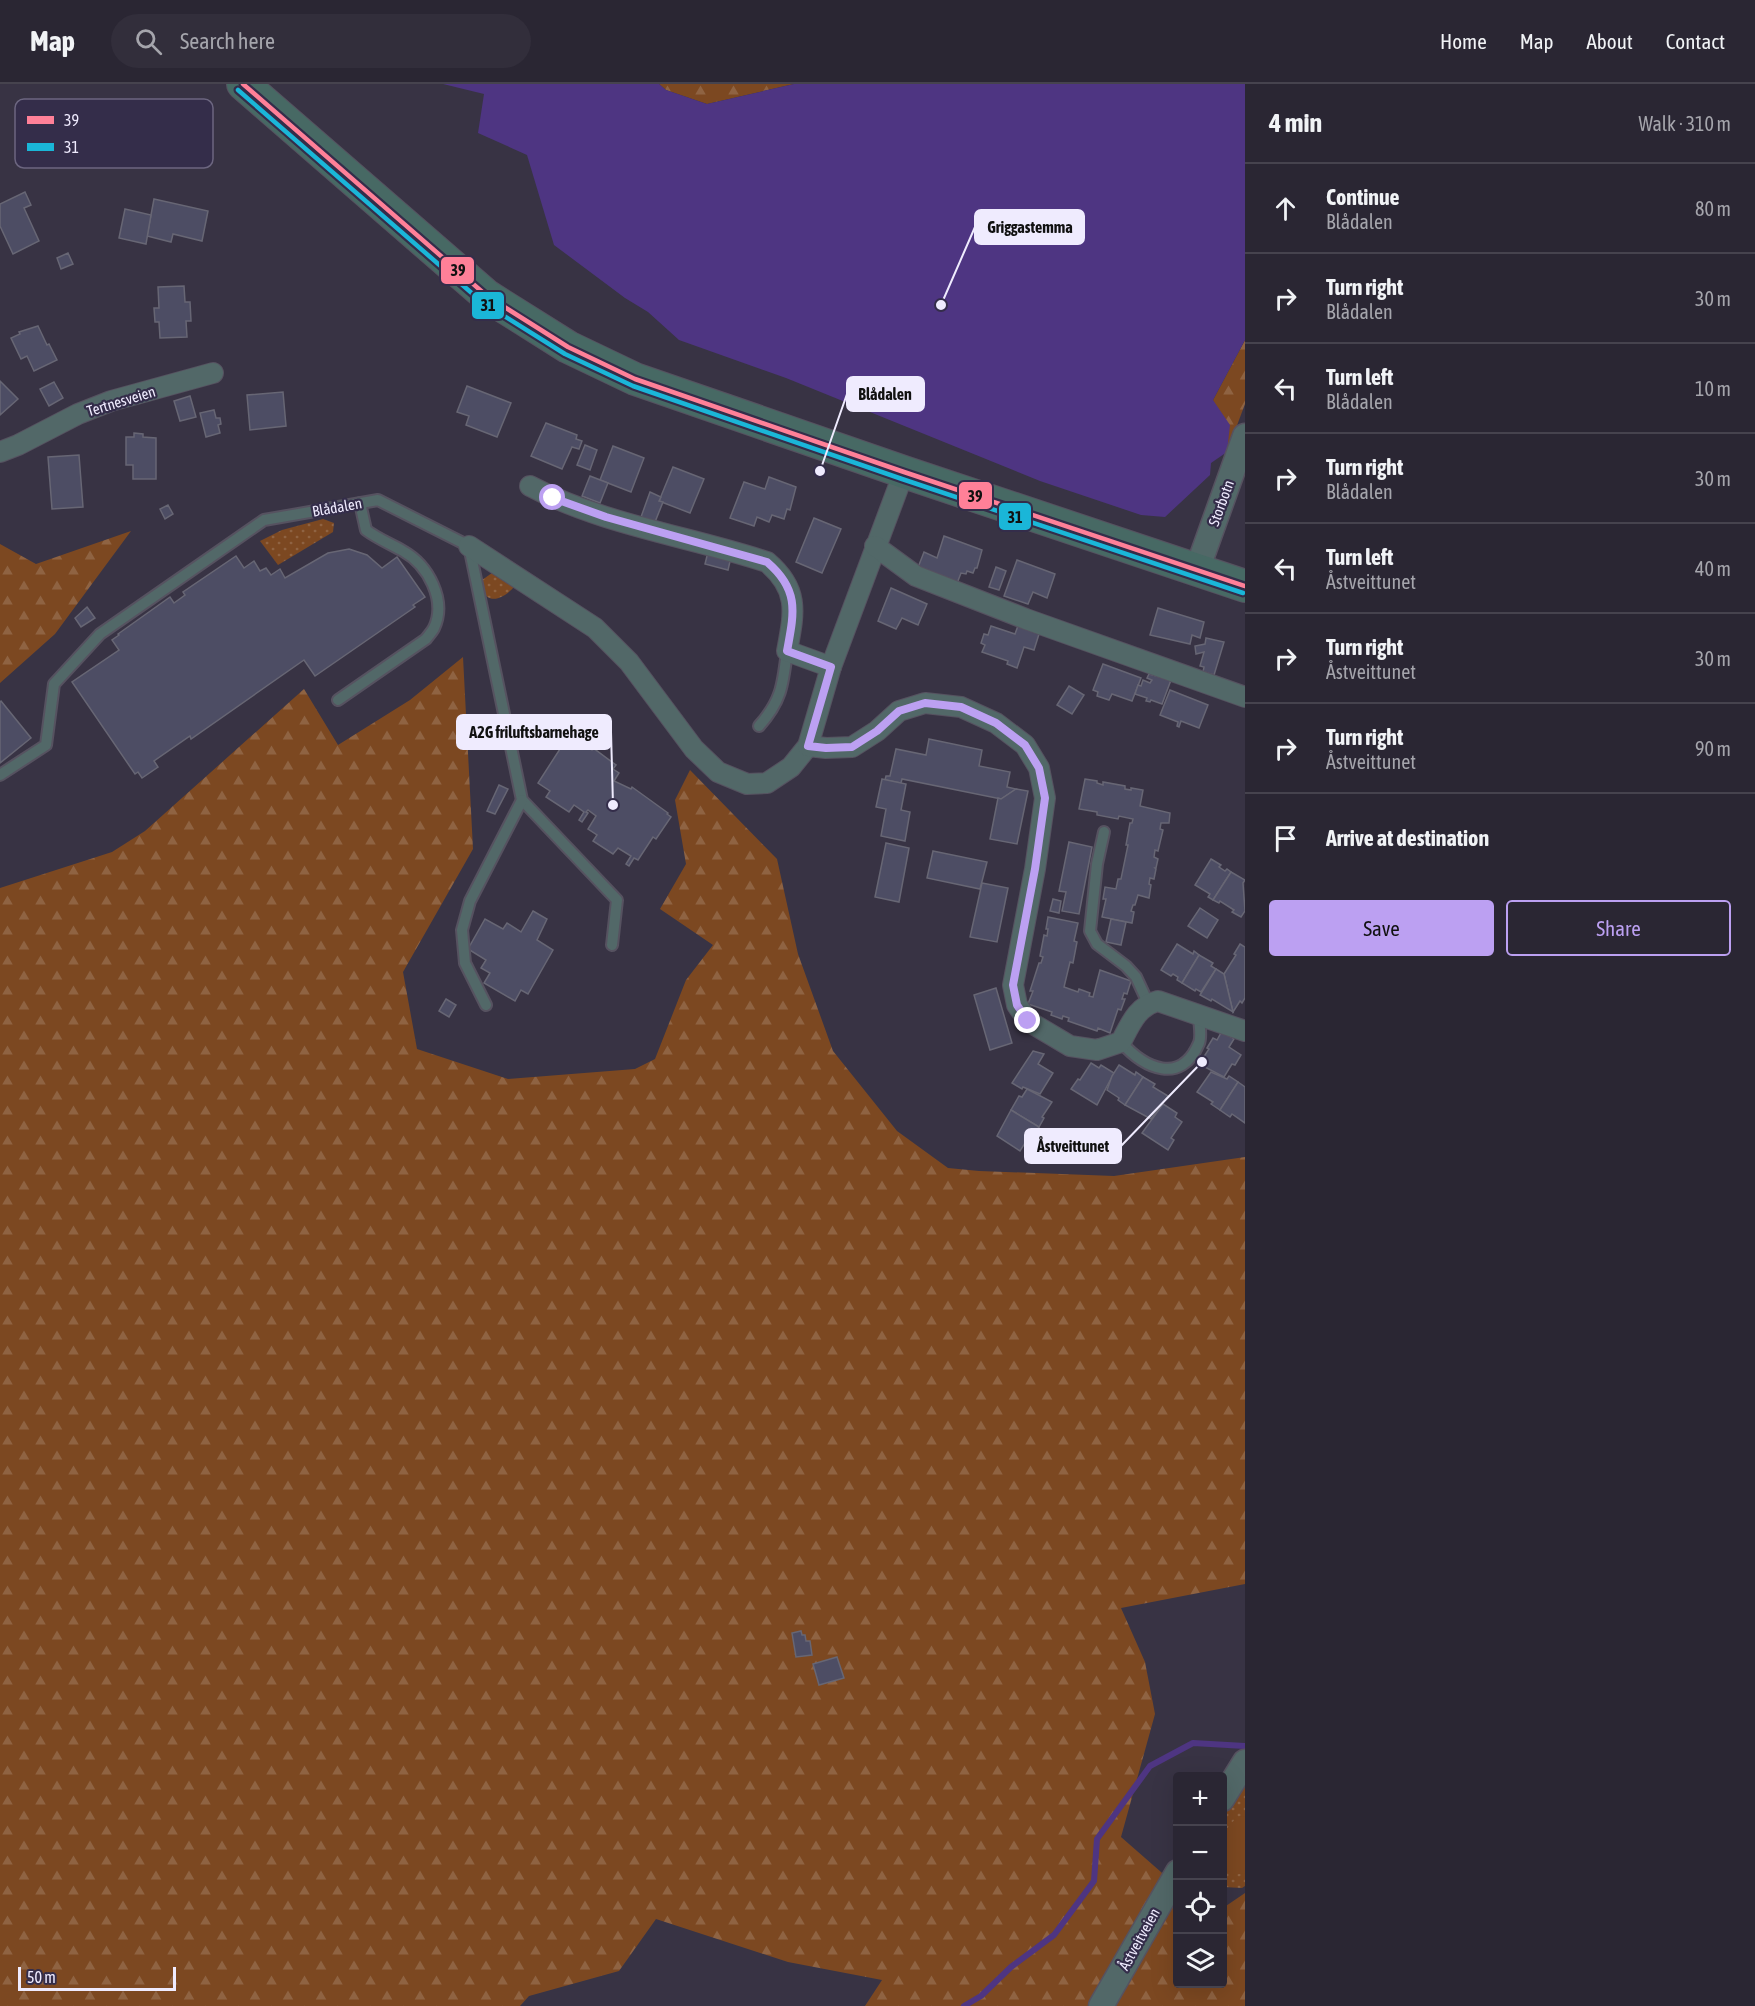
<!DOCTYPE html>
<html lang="en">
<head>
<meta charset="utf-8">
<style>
  body { margin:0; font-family:"Asap Condensed",sans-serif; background:#322e3b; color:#f1f3f6 }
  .controls { position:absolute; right:18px; bottom:18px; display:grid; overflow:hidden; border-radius:6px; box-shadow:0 6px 24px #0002 }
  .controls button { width:54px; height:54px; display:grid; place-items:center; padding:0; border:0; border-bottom:2px solid #46434e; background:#2a2633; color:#f1f3f6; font:30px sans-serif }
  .scale { position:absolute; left:18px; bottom:15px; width:158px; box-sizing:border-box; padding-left:6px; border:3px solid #efebfe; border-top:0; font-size:16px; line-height:21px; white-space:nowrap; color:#efebfe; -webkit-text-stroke:4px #342d4a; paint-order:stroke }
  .stop { position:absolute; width:18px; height:18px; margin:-14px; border:4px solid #bca0f2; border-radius:50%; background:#fff }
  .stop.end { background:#bca0f2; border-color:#fff; box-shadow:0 2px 6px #0008 }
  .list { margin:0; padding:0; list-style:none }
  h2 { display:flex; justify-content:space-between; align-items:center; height:78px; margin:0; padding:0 24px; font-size:26px }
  h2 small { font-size:20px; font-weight:400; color:#a5a5ac }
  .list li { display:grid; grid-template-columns:39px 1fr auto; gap:18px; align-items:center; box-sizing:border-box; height:90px; padding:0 24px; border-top:2px solid #46434e }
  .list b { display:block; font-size:22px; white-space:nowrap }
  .list p { margin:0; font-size:20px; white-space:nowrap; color:#a5a5ac }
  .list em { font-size:20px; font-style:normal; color:#a5a5ac }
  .actions { display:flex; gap:12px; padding:18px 24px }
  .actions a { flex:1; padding:14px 0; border:2px solid #bca0f2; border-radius:6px; text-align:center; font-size:21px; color:#bca0f2 }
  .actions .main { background:#bca0f2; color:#111 }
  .icon { flex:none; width:33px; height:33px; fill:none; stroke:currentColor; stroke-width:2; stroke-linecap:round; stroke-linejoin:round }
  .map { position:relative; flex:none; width:1245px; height:1922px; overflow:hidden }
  header { display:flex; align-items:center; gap:36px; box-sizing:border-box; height:84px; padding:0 30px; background:#2a2633; border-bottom:2px solid #46434e }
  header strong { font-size:28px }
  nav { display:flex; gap:33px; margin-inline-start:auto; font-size:21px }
  .search { width:420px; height:54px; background:#322e3b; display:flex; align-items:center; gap:15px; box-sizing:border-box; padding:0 21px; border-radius:33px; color:#a5a5ac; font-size:22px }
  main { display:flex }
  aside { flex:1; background:#2a2633 }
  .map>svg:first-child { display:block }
  .grass { fill:url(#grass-dots) }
  .forest { fill:url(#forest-firs) }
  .park { fill:#7c4821 }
  .water { fill:#4e3582 }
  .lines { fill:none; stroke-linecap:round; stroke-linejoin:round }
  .stream { stroke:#4e3582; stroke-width:6 }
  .building { fill:#4d4d64; stroke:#676674; stroke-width:1.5 }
  .service-casing { stroke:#565260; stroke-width:14 }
  .minor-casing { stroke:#565260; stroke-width:22 }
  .tertiary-casing { stroke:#565260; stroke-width:27 }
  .primary-casing { stroke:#565260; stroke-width:34 }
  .service { stroke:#526868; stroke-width:10 }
  .minor { stroke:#526868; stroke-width:20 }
  .tertiary { stroke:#526868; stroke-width:24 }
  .primary { stroke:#476964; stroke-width:32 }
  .bus-1-casing { stroke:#342d4a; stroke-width:9 }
  .bus-2-casing { stroke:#342d4a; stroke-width:9 }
  .bus-1 { stroke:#ff8098; stroke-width:4.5 }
  .bus-2 { stroke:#1ab6d8; stroke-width:4.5 }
  .route { stroke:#bca0f2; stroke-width:8 }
  .labels { text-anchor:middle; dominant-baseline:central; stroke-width:4.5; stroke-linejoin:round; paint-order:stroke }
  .street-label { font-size:15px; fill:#efebfe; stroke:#342d4a }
  .key { fill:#342d4a; stroke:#6c6680; stroke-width:1.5 }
  .key-label { font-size:16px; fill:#efebfe }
  .leader { fill:none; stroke:#efebfe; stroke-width:2 }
  .callout-dot { fill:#efebfe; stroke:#342d4a; stroke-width:2 }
  .callout { fill:#efebfe; stroke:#efebfe; stroke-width:2 }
  .callout-label { font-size:16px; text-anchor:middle; font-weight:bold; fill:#111 }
  .line-badge { stroke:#342d4a; stroke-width:2 }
  .pale-badge-label { font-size:16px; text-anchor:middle; font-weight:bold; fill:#111 }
</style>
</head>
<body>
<header>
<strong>Map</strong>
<div class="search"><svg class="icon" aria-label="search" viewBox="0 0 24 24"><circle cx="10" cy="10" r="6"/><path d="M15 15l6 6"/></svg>Search here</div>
<nav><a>Home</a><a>Map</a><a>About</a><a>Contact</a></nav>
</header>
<main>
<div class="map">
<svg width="1245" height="1922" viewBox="0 0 1245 1922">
  <defs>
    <pattern id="grass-dots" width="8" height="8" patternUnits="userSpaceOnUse" patternTransform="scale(1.5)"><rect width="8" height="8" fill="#7c4821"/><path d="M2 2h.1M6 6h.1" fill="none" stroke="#8f6342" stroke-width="1.8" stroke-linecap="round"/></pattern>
    <pattern id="forest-firs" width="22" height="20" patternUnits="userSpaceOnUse" patternTransform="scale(1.5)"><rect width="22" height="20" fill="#7c4821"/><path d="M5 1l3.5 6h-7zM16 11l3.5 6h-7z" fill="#8f6342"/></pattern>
  </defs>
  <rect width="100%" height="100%" fill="#383344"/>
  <g class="grass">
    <polygon points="323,435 334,439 333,448 278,481 260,457 282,446"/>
    <path d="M492,489l22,11v3c-10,11 -25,19 -33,2l1,-9z"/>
    <polygon points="1245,1693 1245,1802 1242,1804 1223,1803 1222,1717"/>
  </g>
  <g class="forest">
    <polygon points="659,0 794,0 707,20 666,6"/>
    <polygon points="1245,256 1245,320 1227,368 1213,316"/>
    <polygon points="131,447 55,550 0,599 0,460 36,480"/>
    <polygon points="463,573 473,765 403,888 417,965 508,995 635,985 655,975 686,896 713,861 660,825 686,780 675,716 690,686 777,775 798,870 833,967 897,1047 948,1084 979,1087 1114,1092 1245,1073 1245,1500 1121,1524 1145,1578 1155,1630 1121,1753 1177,1802 1178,1900 1222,1900 1223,1824 1245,1809 1245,1922 865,1922 882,1896 788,1878 656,1835 619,1887 529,1912 520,1922 0,1922 0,804 112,768 145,747 304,605 338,661 410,616"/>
  </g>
  <path class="park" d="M1245,1732v57l-12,2c-11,-8 -14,-24 -11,-37 2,-7 10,-15 15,-21z"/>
  <polygon class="water" points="443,0 659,0 666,6 707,20 794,0 1245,0 1245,256 1213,316 1230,341 1227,368 1211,379 1210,391 1165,433 1141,431 1040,397 786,294 679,256 648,228 625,214 554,161 527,71 478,49 484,10"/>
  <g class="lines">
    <polyline class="stream" points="964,1922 981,1912 1011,1883 1054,1851 1094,1797 1097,1755 1150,1682 1193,1659 1245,1662"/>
  </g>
  <g class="building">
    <polygon points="25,108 31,121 24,124 39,157 13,170 0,142 0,120"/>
    <polygon points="154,115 208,127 202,157 173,150 171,158 147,152"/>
    <polygon points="125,125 151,131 146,160 119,154"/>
    <polygon points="68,169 73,180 61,185 57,174"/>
    <polygon points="184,202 185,218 190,218 191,237 186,237 187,253 160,254 159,238 155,238 154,224 159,224 158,203"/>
    <polygon points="38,242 47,261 49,260 57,276 34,287 27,272 21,275 11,254 20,250 19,248"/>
    <polygon points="0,297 18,315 0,331"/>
    <polygon points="54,298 63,314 49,322 40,305"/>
    <polygon points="467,302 511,319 497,353 466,341 469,332 457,328"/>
    <polygon points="283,308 286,342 250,346 247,311"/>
    <polygon points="190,312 196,333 180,337 174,317"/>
    <polygon points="214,326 216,334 220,334 221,340 218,341 220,349 206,353 200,329"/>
    <polygon points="546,339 577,351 576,355 582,357 579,365 572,363 562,385 531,372"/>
    <polygon points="134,349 143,350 143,353 156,354 156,395 133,395 133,381 126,381 126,353 134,353"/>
    <polygon points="585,361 597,366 590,386 577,381"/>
    <polygon points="613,362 644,374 631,408 600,396"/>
    <polygon points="79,371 83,423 52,425 48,373"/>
    <polygon points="673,383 704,395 690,429 659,417"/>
    <polygon points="590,392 608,399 600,419 582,412"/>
    <polygon points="769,393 796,403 790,426 787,425 784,435 772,431 769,438 757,433 754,442 730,434 744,398 765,405"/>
    <polygon points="650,408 661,413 659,417 663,418 655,438 641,433"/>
    <polygon points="168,421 173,430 165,435 160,425"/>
    <polygon points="814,434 841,445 822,489 796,478"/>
    <polygon points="944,452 982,466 977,484 975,484 973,489 967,487 966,490 961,489 956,502 917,486 924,468 937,474"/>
    <polygon points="349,465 367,471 382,484 397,473 425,513 413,521 415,523 315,592 304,576 191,655 190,652 154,677 158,683 142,694 138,688 135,690 72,598 119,566 112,556 119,551 118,550 170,513 174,519 185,511 183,508 236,472 244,484 254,477 260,487 266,484 271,491 280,485 285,494 328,469"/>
    <polygon points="708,468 731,473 728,486 705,480"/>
    <polygon points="1017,476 1055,490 1047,514 1033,508 1028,520 1004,512"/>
    <polygon points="996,483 1006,487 999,506 989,503"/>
    <polygon points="891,504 927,520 918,541 902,534 896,545 878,537"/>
    <polygon points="87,523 95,534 81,543 75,534"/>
    <polygon points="1158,524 1204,538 1200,554 1192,551 1190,560 1150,551"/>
    <polygon points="1019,539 1040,547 1034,566 1024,563 1017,584 1007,580 1008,577 982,568 985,561 981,559 984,550 988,551 991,542 1015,550"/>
    <polygon points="1206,554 1224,558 1214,591 1203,588 1204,583 1200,582 1204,568 1196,570 1195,562 1205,560"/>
    <polygon points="1103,580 1141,594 1132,617 1112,610 1109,616 1097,612 1098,608 1093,606"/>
    <polygon points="1149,590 1171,596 1162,620 1151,616 1150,618 1146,617 1147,614 1135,610 1138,601 1141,602 1143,596 1150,599 1152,596 1147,594"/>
    <polygon points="1069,602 1084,611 1072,630 1057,621"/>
    <polygon points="1170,606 1208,621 1199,644 1181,637 1179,643 1177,642 1178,638 1160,631"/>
    <polygon points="1,617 31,654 0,679 0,618"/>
    <polygon points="569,651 592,666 593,664 616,681 613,685 619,689 614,697 631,705 632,703 668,729 667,730 671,733 656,755 653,753 638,776 634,774 629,782 626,780 631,772 618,764 613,770 593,757 597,751 588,745 596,732 588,726 586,728 588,729 582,738 579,736 584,728 574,721 569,728 546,713 550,707 538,699"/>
    <polygon points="929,655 982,666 979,682 1010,688 1007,703 1016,705 1001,715 902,695 901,699 885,696 886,692 890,692 896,665 926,671"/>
    <polygon points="882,695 906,700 901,726 910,728 905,757 881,752 886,725 876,723"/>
    <polygon points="1085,695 1097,697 1097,699 1103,701 1103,698 1125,702 1125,705 1131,706 1131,704 1143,706 1140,722 1170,729 1169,739 1161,739 1160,745 1163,746 1158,767 1155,766 1154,773 1158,775 1156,784 1155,784 1156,785 1154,795 1150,794 1149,800 1151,801 1149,814 1138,811 1135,821 1133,821 1131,827 1134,828 1132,839 1102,833 1106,815 1103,815 1105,803 1116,805 1118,795 1121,795 1128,761 1126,761 1130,739 1132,739 1133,735 1119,732 1118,735 1097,731 1097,728 1079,725"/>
    <polygon points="499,701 508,705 495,730 487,727"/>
    <polygon points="1016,705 1028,707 1017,760 990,755 998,714 1001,715"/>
    <polygon points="1069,758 1092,763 1079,830 1062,827 1066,808 1059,807"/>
    <polygon points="886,759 909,764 899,818 875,813"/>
    <polygon points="933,767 987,778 980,805 927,794"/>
    <polygon points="1211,775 1221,781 1219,783 1225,787 1227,785 1231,788 1213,816 1208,813 1210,810 1195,801"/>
    <polygon points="1231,788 1245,796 1243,799 1245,827 1241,833 1232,828 1234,826 1220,817 1219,819 1213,816"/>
    <polygon points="982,799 1008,804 997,858 970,853"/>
    <polygon points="1053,815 1061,817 1059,829 1050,827"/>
    <polygon points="1200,824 1218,836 1207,854 1188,842"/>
    <polygon points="533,827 547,835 537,856 553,866 528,910 521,906 515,917 484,899 490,889 481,884 486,876 468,865 485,835 503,845 507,839 521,848"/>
    <polygon points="1048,833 1078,839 1074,857 1077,858 1073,879 1070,878 1064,903 1078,908 1079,905 1090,909 1089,912 1093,913 1100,886 1131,897 1127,910 1124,909 1122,915 1125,915 1121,926 1118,925 1110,949 1098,944 1097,947 1068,937 1069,934 1063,932 1062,935 1051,931 1052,928 1028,920 1033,907 1030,907 1039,879 1041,879 1043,873 1040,872 1044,851 1047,852 1048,845 1046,845"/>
    <polygon points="1111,835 1126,838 1121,861 1106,858"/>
    <polygon points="1177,860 1193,870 1194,867 1199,871 1182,899 1177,896 1178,893 1173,890 1171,892 1161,886"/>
    <polygon points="1240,860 1245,863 1245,914 1242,919 1240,917 1233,928 1224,890 1236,871 1234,870"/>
    <polygon points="1199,871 1213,879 1211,882 1216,885 1201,908 1196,905 1195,907 1182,899"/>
    <polygon points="1216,885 1224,890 1233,928 1212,915 1211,917 1200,911"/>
    <polygon points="996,904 1012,959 990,966 974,911"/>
    <polygon points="446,915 456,921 449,933 439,927"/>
    <polygon points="1222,947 1234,955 1229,963 1241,971 1235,981 1232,980 1224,993 1199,980 1209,965 1207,964 1213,954 1217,956"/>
    <polygon points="1033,967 1044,970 1038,980 1053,989 1040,1010 1023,1003 1022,1005 1012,999"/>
    <polygon points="1091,979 1099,984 1101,981 1114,989 1097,1021 1071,1005 1078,995 1080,996"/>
    <polygon points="1119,981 1135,991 1136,988 1143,993 1125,1021 1118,1016 1119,1014 1107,1006 1112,992"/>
    <polygon points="1211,988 1227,995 1229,992 1238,998 1220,1026 1211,1020 1213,1018 1197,1008"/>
    <polygon points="1143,993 1155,1000 1153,1003 1168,1012 1151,1035 1125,1021"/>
    <polygon points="1238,998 1245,1003 1245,1039 1232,1030 1230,1033 1220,1026"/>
    <polygon points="1027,1005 1052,1018 1042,1033 1044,1034 1039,1043 1011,1026 1019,1012 1022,1013"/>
    <polygon points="1163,1020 1177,1029 1175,1033 1182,1038 1171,1054 1174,1056 1168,1066 1142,1049"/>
    <polygon points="1011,1026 1039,1043 1033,1053 1030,1051 1020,1067 997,1052"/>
    <polygon points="801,1547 802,1551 805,1551 806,1557 810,1557 812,1571 796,1573 792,1549"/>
    <polygon points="837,1573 844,1594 819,1601 813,1580"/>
  </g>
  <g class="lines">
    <g class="service-casing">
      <g id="service">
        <path d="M338,616l88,-61c2,-3 6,-7 8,-11 13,-28 -6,-63 -31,-77 -12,-7 -25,-12 -37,-21l-6,-27"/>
        <path d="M759,642c23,-26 24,-42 28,-75"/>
        <polyline points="0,691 46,661 54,600 100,550 264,436 378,416 469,462 522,716 617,816 612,861"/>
        <polyline points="1104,748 1097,780 1090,847 1097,860 1126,882 1136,893 1148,919"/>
        <polyline points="486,921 465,879 462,846 470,817 522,716"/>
        <path d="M1121,958c23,26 60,44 78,1 3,-7 0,-19 0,-28"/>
      </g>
    </g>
    <g class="minor-casing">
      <g id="minor">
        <polyline points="0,368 18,361 78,330 111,317 213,289"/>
        <path d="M530,402c74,39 158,50 237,76 33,28 27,51 20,89l44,16"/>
        <polyline points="469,462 595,544 629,578 694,665 718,688 747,700 767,699 791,683 808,662 831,583 904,388"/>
        <polyline points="875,462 916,492 1026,535 1245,613"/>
        <path d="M808,662l18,2 26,-1 25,-16 22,-20 26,-8 36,4 35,16 29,22 14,23 6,30 -10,71 -22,116 4,20 11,16 42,25 27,4 24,-8c9,-17 16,-36 37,-41l87,30"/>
      </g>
    </g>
    <g class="tertiary-casing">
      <g id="tertiary">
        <polyline points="1197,486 1245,352"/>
        <polyline points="1222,1715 1245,1678"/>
        <polyline points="1101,1922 1178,1788"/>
      </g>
    </g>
    <g class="primary-casing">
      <polyline id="primary" points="243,0 487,212 568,263 635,295 904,388 1245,502"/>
    </g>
    <use href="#service" class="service"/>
    <use href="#minor" class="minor"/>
    <use href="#tertiary" class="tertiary"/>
    <use href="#primary" class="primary"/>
    <g class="bus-1-casing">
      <polyline id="bus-1" points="243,0 487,212 568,263 635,295 904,388 1245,502"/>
    </g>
    <g class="bus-2-casing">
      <polyline id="bus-2" points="238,6 482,218 565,270 633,302 902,395 1243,509"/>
    </g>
    <use href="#bus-1" class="bus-1"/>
    <use href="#bus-2" class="bus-2"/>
  </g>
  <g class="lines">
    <path class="route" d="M553,414l53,19 161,45c33,28 27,51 20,89l44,16 -23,79 18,2 26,-1 25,-16 22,-20 26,-8 36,4 35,16 29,22 14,23 6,30 -10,71 -22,116 4,20 11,16"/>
  </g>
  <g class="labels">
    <g class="street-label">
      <text transform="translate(121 317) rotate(-17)">Tertnesveien</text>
      <text transform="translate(1221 419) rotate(-70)">Storbotn</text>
      <text transform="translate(337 423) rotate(-10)">Blådalen</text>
      <text transform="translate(1139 1855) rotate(-61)">Åstveitveien</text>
    </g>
  </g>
  <rect x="15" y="15" width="198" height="69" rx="9" class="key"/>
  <rect x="27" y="32" width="27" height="8" fill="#ff8098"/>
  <rect x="27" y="59" width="27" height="8" fill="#1ab6d8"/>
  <g class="key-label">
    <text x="64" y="42">39</text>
    <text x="64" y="69">31</text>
  </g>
  <path class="leader" d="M941 221L975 143M820 387L847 310M613 721L611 648M1202 978L1121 1062"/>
  <g class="callout-dot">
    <circle cx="941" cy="221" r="6"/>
    <circle cx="820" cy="387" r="6"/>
    <circle cx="613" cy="721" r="6"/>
    <circle cx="1202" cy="978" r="6"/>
  </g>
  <g class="callout">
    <rect x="975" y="126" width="109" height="34" rx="6"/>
    <rect x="847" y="293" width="77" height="34" rx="6"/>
    <rect x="457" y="631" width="154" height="34" rx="6"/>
    <rect x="1025" y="1045" width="96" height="34" rx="6"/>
  </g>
  <g class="callout-label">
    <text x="1030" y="149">Griggastemma</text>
    <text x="885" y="316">Blådalen</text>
    <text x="534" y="654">A2G friluftsbarnehage</text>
    <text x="1073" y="1068">Åstveittunet</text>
  </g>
  <g class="line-badge">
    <rect x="440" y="172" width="35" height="29" rx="6" fill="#ff8098"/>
    <rect x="471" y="207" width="34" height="29" rx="6" fill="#1ab6d8"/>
    <rect x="958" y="397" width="35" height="29" rx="6" fill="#ff8098"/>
    <rect x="998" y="418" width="34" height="29" rx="6" fill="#1ab6d8"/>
  </g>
  <g class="pale-badge-label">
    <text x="458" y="192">39</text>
    <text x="488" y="227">31</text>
    <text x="975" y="418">39</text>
    <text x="1015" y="439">31</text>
  </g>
</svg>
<div class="controls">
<button>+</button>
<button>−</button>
<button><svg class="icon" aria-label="locate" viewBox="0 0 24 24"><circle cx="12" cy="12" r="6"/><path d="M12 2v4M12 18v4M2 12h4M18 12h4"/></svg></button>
<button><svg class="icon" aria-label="layers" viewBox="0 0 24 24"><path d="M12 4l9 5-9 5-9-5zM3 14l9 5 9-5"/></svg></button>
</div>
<div class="scale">50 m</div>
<div class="stop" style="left:553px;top:414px"></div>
<div class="stop end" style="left:1028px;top:937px"></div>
</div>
<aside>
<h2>4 min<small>Walk · 310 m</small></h2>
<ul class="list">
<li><svg class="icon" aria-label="ahead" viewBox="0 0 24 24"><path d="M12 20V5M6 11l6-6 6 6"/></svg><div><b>Continue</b><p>Blådalen</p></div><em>80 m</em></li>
<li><svg class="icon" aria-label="right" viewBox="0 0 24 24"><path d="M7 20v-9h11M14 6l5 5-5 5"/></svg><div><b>Turn right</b><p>Blådalen</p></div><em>30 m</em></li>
<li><svg class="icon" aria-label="left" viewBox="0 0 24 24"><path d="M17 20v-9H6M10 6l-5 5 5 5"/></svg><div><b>Turn left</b><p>Blådalen</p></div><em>10 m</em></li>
<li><svg class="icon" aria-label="right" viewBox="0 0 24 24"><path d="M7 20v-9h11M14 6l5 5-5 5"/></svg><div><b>Turn right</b><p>Blådalen</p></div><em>30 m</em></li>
<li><svg class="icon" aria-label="left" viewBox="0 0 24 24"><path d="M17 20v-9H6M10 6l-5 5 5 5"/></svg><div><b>Turn left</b><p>Åstveittunet</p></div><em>40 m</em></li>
<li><svg class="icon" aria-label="right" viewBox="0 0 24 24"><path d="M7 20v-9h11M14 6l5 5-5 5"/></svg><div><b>Turn right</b><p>Åstveittunet</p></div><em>30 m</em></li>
<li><svg class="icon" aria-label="right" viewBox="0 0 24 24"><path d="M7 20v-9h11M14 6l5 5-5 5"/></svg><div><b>Turn right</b><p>Åstveittunet</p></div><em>90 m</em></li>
<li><svg class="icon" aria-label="arrive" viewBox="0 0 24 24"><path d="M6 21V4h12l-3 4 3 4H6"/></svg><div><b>Arrive at destination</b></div></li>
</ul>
<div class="actions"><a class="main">Save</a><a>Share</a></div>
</aside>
</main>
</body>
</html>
